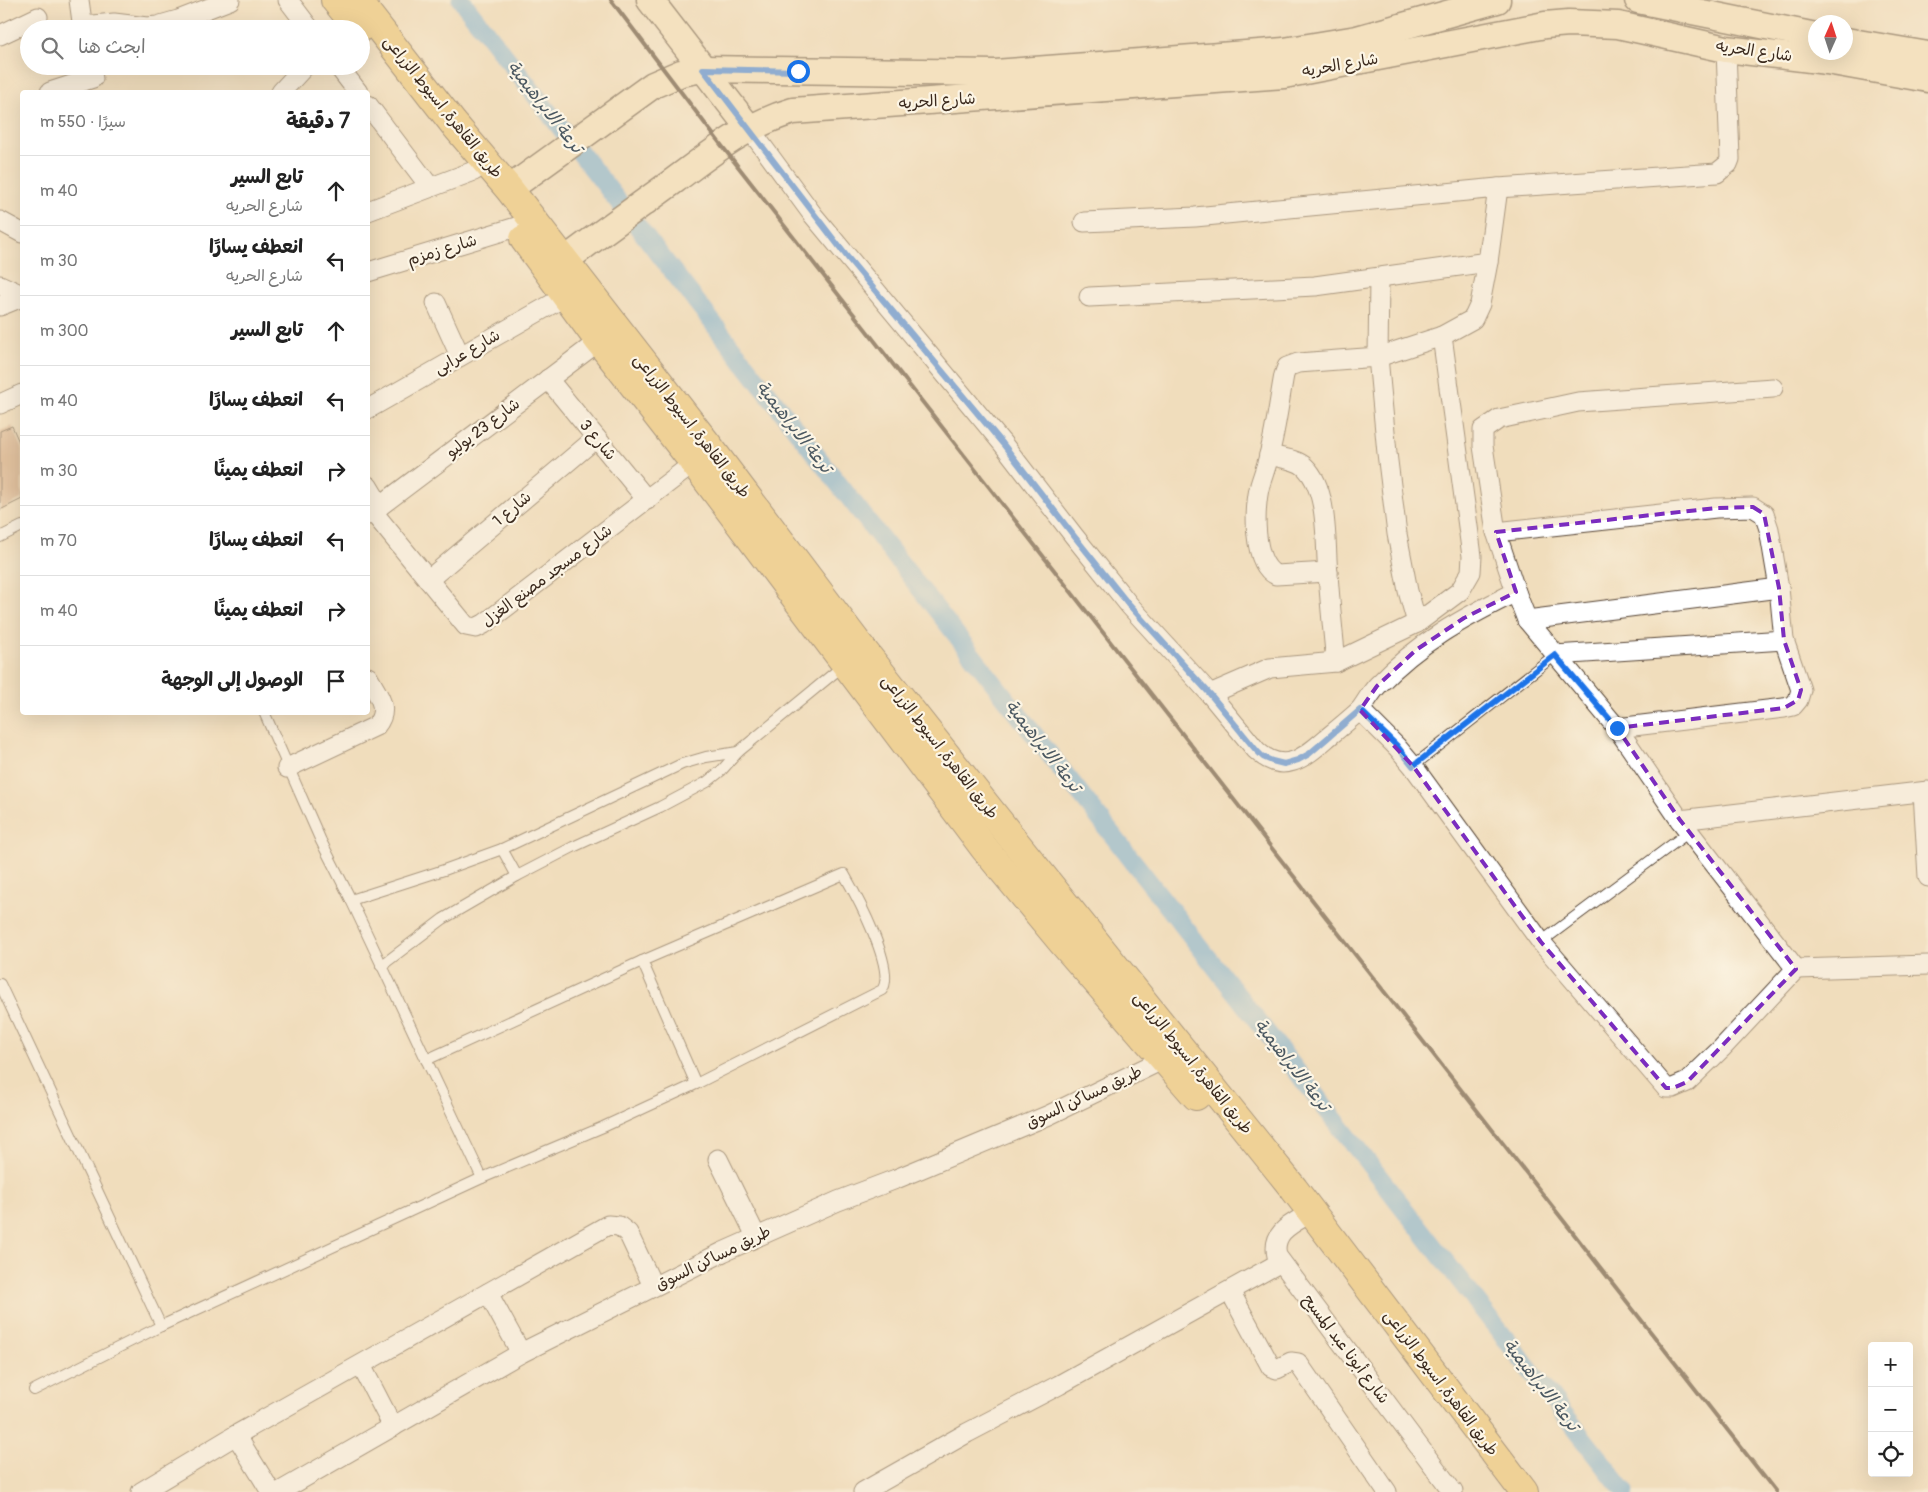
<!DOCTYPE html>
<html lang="ar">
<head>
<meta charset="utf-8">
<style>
  body { margin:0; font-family:Pangolin,"Playpen Sans Arabic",sans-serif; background:#f6f6f6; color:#222; direction:rtl }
  .controls { position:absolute; right:15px; bottom:15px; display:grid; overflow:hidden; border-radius:5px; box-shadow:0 5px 20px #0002 }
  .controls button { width:45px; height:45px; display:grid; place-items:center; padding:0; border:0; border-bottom:1px solid #e0e0e0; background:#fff; color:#222; font:25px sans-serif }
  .compass { position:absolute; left:1808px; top:15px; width:45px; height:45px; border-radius:50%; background:#fff; box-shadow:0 5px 20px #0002; rotate:3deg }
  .stop { position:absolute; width:15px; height:15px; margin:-11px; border:4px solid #1a73e8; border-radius:50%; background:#fff }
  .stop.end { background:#1a73e8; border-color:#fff; box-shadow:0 1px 5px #0008 }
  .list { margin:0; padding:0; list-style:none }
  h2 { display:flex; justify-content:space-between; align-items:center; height:65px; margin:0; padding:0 20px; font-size:21px }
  h2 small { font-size:16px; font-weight:400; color:#767676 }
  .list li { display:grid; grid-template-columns:32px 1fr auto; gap:15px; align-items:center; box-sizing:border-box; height:70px; padding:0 20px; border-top:1px solid #e0e0e0 }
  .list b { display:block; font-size:19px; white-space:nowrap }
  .list p { margin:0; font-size:16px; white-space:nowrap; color:#767676 }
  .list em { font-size:16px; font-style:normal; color:#767676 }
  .icon { flex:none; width:28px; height:28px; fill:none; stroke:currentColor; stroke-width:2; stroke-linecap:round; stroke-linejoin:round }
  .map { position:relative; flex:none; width:1928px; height:1492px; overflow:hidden; direction:ltr }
  .search { position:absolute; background:#fff; box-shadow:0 5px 20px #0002; left:20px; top:20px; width:350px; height:55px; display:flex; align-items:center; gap:12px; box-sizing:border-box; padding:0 18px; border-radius:28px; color:#767676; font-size:19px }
  .panel { position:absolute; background:#fff; box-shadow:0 5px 20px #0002; left:20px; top:90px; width:350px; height:625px; border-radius:5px; direction:rtl }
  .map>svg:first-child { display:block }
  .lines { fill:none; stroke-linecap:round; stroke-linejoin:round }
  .canal { stroke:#69adde; stroke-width:19 }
  .building { fill:#ca9b77 }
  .service-casing { stroke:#564536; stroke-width:12 }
  .minor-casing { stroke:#564536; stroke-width:21 }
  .secondary-casing { stroke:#564536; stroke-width:29 }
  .trunk-casing { stroke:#564536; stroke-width:30 }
  .service { stroke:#fff; stroke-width:10 }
  .minor { stroke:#fff; stroke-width:19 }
  .secondary { stroke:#f8e7c3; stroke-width:26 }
  .trunk { stroke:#eec469; stroke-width:28 }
  .rail { stroke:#3b2a1e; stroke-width:4 }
  .route { stroke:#1a73e8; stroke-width:6 }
  .marked { fill:none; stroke:#7b2cbf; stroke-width:4; stroke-dasharray:10 6; stroke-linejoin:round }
  .labels { text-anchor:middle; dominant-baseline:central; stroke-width:4.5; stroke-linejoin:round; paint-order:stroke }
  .street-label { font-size:16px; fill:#3b2a1e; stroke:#fcf5e5 }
  .water-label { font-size:18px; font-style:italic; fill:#4b5861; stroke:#fcf5e5 }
</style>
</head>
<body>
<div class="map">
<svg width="1928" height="1492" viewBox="0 0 1928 1492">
  <rect width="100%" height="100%" fill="#fcf5e5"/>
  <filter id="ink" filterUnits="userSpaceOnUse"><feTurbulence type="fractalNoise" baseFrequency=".02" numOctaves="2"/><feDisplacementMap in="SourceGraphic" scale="10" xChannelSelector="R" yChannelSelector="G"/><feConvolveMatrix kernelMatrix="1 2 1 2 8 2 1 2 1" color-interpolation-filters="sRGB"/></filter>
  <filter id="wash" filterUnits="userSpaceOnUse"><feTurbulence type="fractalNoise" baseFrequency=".0096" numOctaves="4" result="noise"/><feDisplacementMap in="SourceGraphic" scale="20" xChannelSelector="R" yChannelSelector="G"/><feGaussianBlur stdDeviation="1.12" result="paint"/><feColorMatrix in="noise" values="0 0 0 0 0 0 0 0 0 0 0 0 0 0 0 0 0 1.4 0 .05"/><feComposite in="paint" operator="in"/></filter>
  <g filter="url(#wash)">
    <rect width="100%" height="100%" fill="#f0ddbc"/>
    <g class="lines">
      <polyline class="canal" points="461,0 1625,1492"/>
    </g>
    <g id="blocks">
      <polygon class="building" points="12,426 22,449 22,499 0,510 0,431"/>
    </g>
  </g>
  <g filter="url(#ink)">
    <use href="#blocks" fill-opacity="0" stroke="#564536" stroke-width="1"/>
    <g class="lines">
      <g class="service-casing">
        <g id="service">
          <polyline points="0,537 22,526"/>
          <polyline points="264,712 321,841 351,900 482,1178"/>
          <polyline points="1413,766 1555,655"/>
          <polyline points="502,849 517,876"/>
          <polyline points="351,900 444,870 502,849 682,764 706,757 738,752"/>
          <polyline points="1541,942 1689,832"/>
          <polyline points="642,961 696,1084"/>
          <polyline points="381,966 443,919 517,876 573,847 660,807 707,782 722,770 738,752 844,665"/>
          <polyline points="0,984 161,1326"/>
          <path d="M34,1390l127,-64 321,-148 121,-51 93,-43 186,-94c15,-20 -26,-95 -38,-116l-202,87 -216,99"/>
        </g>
      </g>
      <g class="minor-casing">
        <g id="minor">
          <polyline points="79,0 83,29"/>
          <polyline points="288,0 310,29"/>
          <polyline points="83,26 114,23 147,27 157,26 178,20 230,0"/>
          <polyline points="0,35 38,17"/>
          <polyline points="338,66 358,92"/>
          <polyline points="50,92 93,78"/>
          <polyline points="281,92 305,66"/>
          <polyline points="368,105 430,187"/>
          <path d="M749,128l64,87 190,229 71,92 56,70 80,88 46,56c27,26 48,8 71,-12 11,-9 22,-18 33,-28l37,37 16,19 128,176 125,146h7l14,-6 35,-34 74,-79"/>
          <polyline points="368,211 474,171"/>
          <polyline points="0,221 22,233"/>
          <polyline points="1084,222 1195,217 1498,188 1717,173 1728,164 1730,159 1726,49"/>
          <polyline points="368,272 516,227"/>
          <polyline points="1379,278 1378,357 1387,453 1397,534 1408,591 1417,623"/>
          <polyline points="0,285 22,295"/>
          <polyline points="1089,297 1315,286 1488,262"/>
          <polyline points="436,303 460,356"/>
          <polyline points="0,306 22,297"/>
          <polyline points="548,379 647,500"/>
          <polyline points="1773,388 1578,402 1499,419 1483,430 1483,446 1496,532 1516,592 1527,620 1617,728 1680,820 1796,969 1928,965"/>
          <polyline points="0,404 22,394"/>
          <polyline points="368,409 566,296"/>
          <path d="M1269,455c11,3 28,4 36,12 24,23 20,77 23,107 2,29 5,59 8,88"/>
          <polyline points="368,486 380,506"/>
          <polyline points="373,512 466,626 476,628 484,624 694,463"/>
          <polyline points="368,515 599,341"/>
          <polyline points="1496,532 1716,508 1753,507 1764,514 1769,529 1779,588 1784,640 1801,690 1798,700 1793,706 1784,708 1617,728"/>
          <path d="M1328,572l-52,3c-24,-12 -22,-68 -16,-90 3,-10 7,-20 9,-30 7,-26 10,-53 15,-80l3,-8 11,-4 80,-6 64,-21 31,-17 7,-15 8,-42 10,-74"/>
          <polyline points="428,580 596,438"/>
          <polyline points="1527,620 1779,588"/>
          <polyline points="1555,655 1784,640"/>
          <polyline points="1210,694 1270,668 1336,662 1417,623 1460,591 1471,572 1472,556 1442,336"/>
          <path d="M1360,710c6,-8 11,-18 18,-25 41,-43 85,-67 138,-93"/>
          <path d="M287,768l89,-42c15,-18 1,-32 -8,-49"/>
          <polyline points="1923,792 1928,877"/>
          <polyline points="1680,820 1928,791"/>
          <polyline points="718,1159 756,1236"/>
          <path d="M1312,1212c-18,11 -41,19 -35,44l176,236"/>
          <polyline points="1230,1291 1271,1367 1277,1369 1291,1362 1298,1363 1387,1492"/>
          <polyline points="488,1293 521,1353"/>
          <polyline points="361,1365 393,1427"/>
          <polyline points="236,1435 271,1492"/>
          <polyline points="141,1492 236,1435 608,1225 619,1226 628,1233 653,1286"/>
          <polyline points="279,1492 521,1353 723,1252 838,1201 896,1179 1049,1115 1164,1059"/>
          <polyline points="863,1492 967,1433 1059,1385 1281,1262"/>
        </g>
      </g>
      <g class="secondary-casing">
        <g id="secondary">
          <polyline points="650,0 749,128"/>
          <polyline points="1638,0 1816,36"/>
          <polyline points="1846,41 1928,55"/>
          <polyline points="509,189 653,85 681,73 703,69 995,73 1284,51 1357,39 1497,0"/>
          <path d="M564,261c37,-28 74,-54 111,-81 38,-28 72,-56 118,-69l491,-36 261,-50 24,-2 49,2 108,24 101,12 101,18"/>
        </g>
      </g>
      <g class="trunk-casing">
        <g id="trunk">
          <polyline points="335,0 359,29"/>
          <polyline points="357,0 453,123 509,189 708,445 859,645 1008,833 1294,1189 1524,1492"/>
          <polyline points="524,239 599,341 694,463 985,849 1062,942 1196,1096"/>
        </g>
      </g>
      <use href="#service" class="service"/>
      <use href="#minor" class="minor"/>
      <use href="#secondary" class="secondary"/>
      <use href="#trunk" class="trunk"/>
      <polyline class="rail" points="611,0 722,146 1776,1492"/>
    </g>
  </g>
  <g class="lines" filter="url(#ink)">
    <polyline class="route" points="798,71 703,69 848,258 1003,444 1074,536 1130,606 1210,694 1256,750 1263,757 1272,761 1284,764 1298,760 1309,754 1360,710 1397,746 1413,766 1555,655 1617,728"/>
  </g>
  <path d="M0 0H1928V1492H0ZM1753,507l11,7 15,74 5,52 17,50 -3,10 -14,8 -167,20 63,92 116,149 -109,113 -14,6h-7l-125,-146 -128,-176 -53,-56 17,-24 39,-36 48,-32 52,-26 -20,-60 220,-24z" fill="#f0ddbc" fill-opacity=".55" fill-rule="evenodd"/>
  <path class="marked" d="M1753,507l11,7 15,74 5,52 17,50 -3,10 -14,8 -167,20 63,92 116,149 -109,113 -14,6h-7l-125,-146 -128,-176 -53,-56 17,-24 39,-36 48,-32 52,-26 -20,-60 220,-24z"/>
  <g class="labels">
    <g class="street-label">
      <text transform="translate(1754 51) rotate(8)">شارع الحريه</text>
      <text transform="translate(1340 65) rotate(-10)">شارع الحريه</text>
      <text transform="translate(937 101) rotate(-4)">شارع الحريه</text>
      <text transform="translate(443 107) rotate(51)">طريق القاهرة, اسيوط الزراعى</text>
      <text transform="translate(442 250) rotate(-17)">شارع زمزم</text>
      <text transform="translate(467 352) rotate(-30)">شارع عرابى</text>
      <text transform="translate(692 426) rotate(52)">طريق القاهرة, اسيوط الزراعى</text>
      <text transform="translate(483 428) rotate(-37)">شارع 23 يوليو</text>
      <text transform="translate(598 440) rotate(50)">شارع 3</text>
      <text transform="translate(512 509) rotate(-40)">شارع 1</text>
      <text transform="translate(547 576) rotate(-37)">شارع مسجد مصنع الغزل</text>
      <text transform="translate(940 747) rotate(52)">طريق القاهرة, اسيوط الزراعى</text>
      <text transform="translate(1193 1063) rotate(51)">طريق القاهرة, اسيوط الزراعى</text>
      <text transform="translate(1084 1097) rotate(-25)">طريق مساكن السوق</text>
      <text transform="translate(713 1258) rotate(-26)">طريق مساكن السوق</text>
      <text transform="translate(1346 1349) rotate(53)">شارع أبونا عبد المسيح</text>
      <text transform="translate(1441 1383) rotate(53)">طريق القاهرة, اسيوط الزراعى</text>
    </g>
    <g class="water-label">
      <text transform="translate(545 107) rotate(52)">ترعة الابراهيمية</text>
      <text transform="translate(794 427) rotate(52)">ترعة الابراهيمية</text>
      <text transform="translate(1043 746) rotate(52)">ترعة الابراهيمية</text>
      <text transform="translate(1292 1065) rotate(52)">ترعة الابراهيمية</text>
      <text transform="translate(1541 1385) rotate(52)">ترعة الابراهيمية</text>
    </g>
  </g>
</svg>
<div class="controls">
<button>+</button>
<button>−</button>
<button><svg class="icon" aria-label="locate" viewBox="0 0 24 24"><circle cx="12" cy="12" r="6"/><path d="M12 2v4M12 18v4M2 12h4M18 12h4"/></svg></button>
</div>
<svg class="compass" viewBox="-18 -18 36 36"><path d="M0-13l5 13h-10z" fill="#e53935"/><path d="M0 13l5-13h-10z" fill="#767676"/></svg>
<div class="stop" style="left:798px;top:71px"></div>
<div class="stop end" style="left:1617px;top:728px"></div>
<div class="search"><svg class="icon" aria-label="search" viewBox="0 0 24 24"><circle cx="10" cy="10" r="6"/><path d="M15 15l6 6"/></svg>ابحث هنا</div>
<section class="panel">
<h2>7 دقيقة<small>سيرًا · 550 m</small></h2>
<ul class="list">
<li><svg class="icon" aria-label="ahead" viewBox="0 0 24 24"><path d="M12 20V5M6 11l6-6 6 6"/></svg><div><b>تابع السير</b><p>شارع الحريه</p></div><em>40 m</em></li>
<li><svg class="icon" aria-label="left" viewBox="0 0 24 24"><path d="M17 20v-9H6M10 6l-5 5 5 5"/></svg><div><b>انعطف يسارًا</b><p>شارع الحريه</p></div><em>30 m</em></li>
<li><svg class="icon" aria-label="ahead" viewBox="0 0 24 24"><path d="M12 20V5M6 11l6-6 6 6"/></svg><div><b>تابع السير</b></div><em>300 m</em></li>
<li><svg class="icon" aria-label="left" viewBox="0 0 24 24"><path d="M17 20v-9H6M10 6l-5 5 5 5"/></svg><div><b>انعطف يسارًا</b></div><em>40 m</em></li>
<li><svg class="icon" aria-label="right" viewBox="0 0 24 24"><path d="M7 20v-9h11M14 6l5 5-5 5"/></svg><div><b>انعطف يمينًا</b></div><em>30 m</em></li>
<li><svg class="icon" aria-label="left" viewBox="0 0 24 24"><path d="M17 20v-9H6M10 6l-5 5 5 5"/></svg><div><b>انعطف يسارًا</b></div><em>70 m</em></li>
<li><svg class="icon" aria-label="right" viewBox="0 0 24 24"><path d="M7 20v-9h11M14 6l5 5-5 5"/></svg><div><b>انعطف يمينًا</b></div><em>40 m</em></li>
<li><svg class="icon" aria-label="arrive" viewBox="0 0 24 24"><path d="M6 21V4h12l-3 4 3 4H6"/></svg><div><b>الوصول إلى الوجهة</b></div></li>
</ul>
</section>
</div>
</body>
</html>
